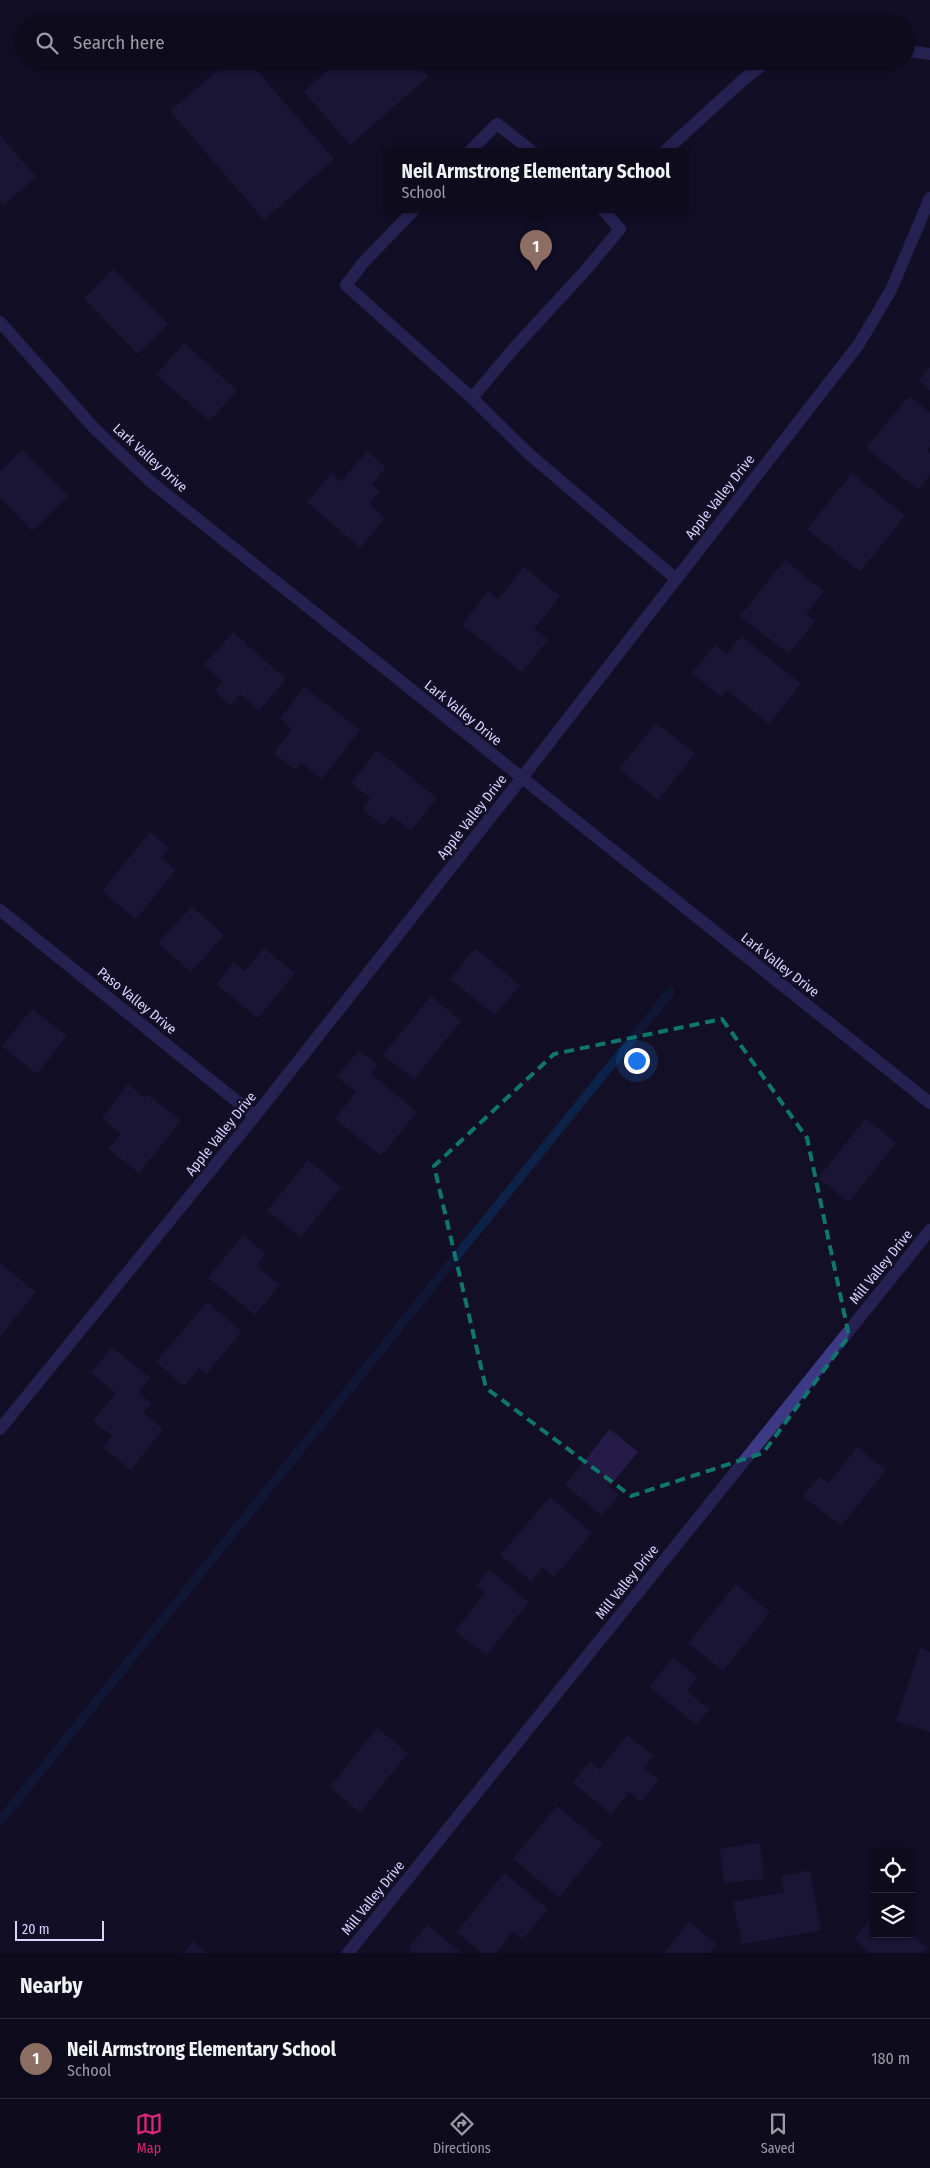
<!DOCTYPE html>
<html lang="en">
<head>
<meta charset="utf-8">
<style>
  body { margin:0; font-family:"Fira Sans Condensed",sans-serif; background:#171425; color:#f1f3f6 }
  .controls { position:absolute; right:15px; bottom:15px; display:grid; overflow:hidden; border-radius:5px; box-shadow:0 1px 4px #0004 }
  .controls button { width:45px; height:45px; display:grid; place-items:center; padding:0; border:0; border-bottom:1px solid #2e2b3b; background:#0e0b1c; color:#f1f3f6; font:25px sans-serif }
  .scale { position:absolute; left:15px; bottom:12px; width:89px; box-sizing:border-box; padding-left:5px; border:2px solid #d9d4ff; border-top:0; font-size:14px; line-height:18px; white-space:nowrap; color:#d9d4ff; -webkit-text-stroke:4px #130f26; paint-order:stroke }
  .you { position:absolute; left:636px; top:1060px; width:18px; height:18px; margin:-12px; border:4px solid #fff; border-radius:50%; background:#1a73e8; box-shadow:0 0 0 8px #1a73e833 }
  .badge { display:grid; place-items:center; width:32px; height:32px; border-radius:50%; background:#db2777; color:#fff; font-size:16px; font-weight:700 }
  .pin { position:absolute; translate:-50% -41px; filter:drop-shadow(0 1px 2px #0008) }
  .pin::after { content:''; position:absolute; top:26px; width:18px; height:15px; background:inherit; clip-path:polygon(0 0,100% 0,50% 100%) }
  .popup { position:absolute; left:385px; top:148px; width:302px; height:65px; box-sizing:border-box; display:grid; place-content:center; border-radius:5px; background:#0e0b1c; filter:drop-shadow(0 1px 4px #0005); font-size:16px; white-space:nowrap; color:#9b9ba3 }
  .popup b { font-size:19px; color:#f1f3f6 }
  .popup::after { content:''; position:absolute; left:50%; top:100%; margin-left:-10px; border:10px solid transparent; border-top-color:#0e0b1c }
  .list { margin:0; padding:0; list-style:none }
  h2 { display:flex; justify-content:space-between; align-items:center; height:65px; margin:0; padding:0 20px; font-size:21px }
  h2 small { font-size:16px; font-weight:400; color:#9b9ba3 }
  .list li { display:grid; grid-template-columns:32px 1fr auto; gap:15px; align-items:center; box-sizing:border-box; height:80px; padding:0 20px; border-top:1px solid #2e2b3b }
  .list b { display:block; font-size:19px; white-space:nowrap }
  .list p { margin:0; font-size:16px; white-space:nowrap; color:#9b9ba3 }
  .list em { font-size:16px; font-style:normal; color:#9b9ba3 }
  .icon { flex:none; width:28px; height:28px; fill:none; stroke:currentColor; stroke-width:2; stroke-linecap:round; stroke-linejoin:round }
  .map { position:relative; flex:none; width:930px; height:1953px; overflow:hidden }
  .search { position:absolute; background:#0e0b1c; box-shadow:0 1px 4px #0004; left:15px; right:15px; top:15px; height:55px; display:flex; align-items:center; gap:12px; box-sizing:border-box; padding:0 18px; border-radius:28px; color:#9b9ba3; font-size:19px }
  .sheet { height:145px; background:#0e0b1c }
  nav { display:flex; justify-content:space-around; align-items:center; box-sizing:border-box; height:70px; border-top:1px solid #2e2b3b; background:#0e0b1c; font-size:14px; color:#9b9ba3 }
  nav a { display:grid; justify-items:center; gap:2px }
  nav .on { color:#db2777 }
  .map>svg:first-child { display:block }
  .lines { fill:none; stroke-linecap:round; stroke-linejoin:round }
  .stream { stroke:#0c2248; stroke-width:9 }
  .building { fill:#241b47 }
  .minor { stroke:#3d3a85; stroke-width:12 }
  .marked { fill:none; stroke:#0f766e; stroke-width:4; stroke-dasharray:10 6; stroke-linejoin:round }
  .labels { text-anchor:middle; dominant-baseline:central; stroke-width:5; stroke-linejoin:round; paint-order:stroke }
  .street-label { font-size:14px; fill:#d9d4ff; stroke:#130f26 }
</style>
</head>
<body>
<div class="map">
<svg width="930" height="1953" viewBox="0 0 930 1953">
  <rect width="100%" height="100%" fill="#130f26"/>
  <g class="lines">
    <polyline class="stream" points="0,1821 670,992"/>
  </g>
  <g class="building">
    <polygon points="229,61 248,61 334,159 264,220 170,111"/>
    <polygon points="339,61 414,61 428,77 350,145 304,92"/>
    <polygon points="0,135 36,177 3,205 0,201"/>
    <polygon points="113,269 168,324 138,354 84,299"/>
    <polygon points="184,343 237,390 210,421 156,375"/>
    <polygon points="930,367 930,391 918,380"/>
    <polygon points="909,396 930,413 930,447 927,451 930,453 930,475 918,490 866,448"/>
    <polygon points="22,450 68,496 32,531 0,497 0,471"/>
    <polygon points="367,451 386,467 372,484 380,491 369,504 385,518 360,548 307,502 332,473 341,482"/>
    <polygon points="852,473 905,516 860,572 807,529"/>
    <polygon points="785,560 824,592 806,614 815,621 789,654 740,616"/>
    <polygon points="524,567 560,596 534,629 548,640 522,672 462,625 488,591 498,599"/>
    <polygon points="233,632 286,679 259,711 240,694 230,705 215,691 223,682 204,665"/>
    <polygon points="741,636 801,684 769,724 727,690 721,697 692,673 715,645 726,654"/>
    <polygon points="304,687 360,730 322,779 301,763 296,770 273,753 292,729 280,719"/>
    <polygon points="656,723 695,754 658,800 619,769"/>
    <polygon points="377,750 437,798 411,830 391,815 383,826 362,809 370,798 351,783"/>
    <polygon points="150,832 169,848 160,858 176,870 136,919 102,891"/>
    <polygon points="192,906 224,935 191,972 158,943"/>
    <polygon points="264,948 295,973 258,1018 216,984 234,962 245,971"/>
    <polygon points="475,948 520,985 495,1015 450,979"/>
    <polygon points="431,996 461,1021 414,1079 383,1055"/>
    <polygon points="32,1009 67,1036 37,1074 2,1046"/>
    <polygon points="359,1050 378,1065 371,1074 417,1112 381,1156 335,1119 356,1092 337,1077"/>
    <polygon points="128,1084 144,1097 147,1094 181,1121 139,1173 108,1149 121,1134 102,1118"/>
    <polygon points="866,1118 896,1143 849,1202 818,1178"/>
    <polygon points="308,1160 341,1187 301,1237 267,1211"/>
    <polygon points="243,1235 266,1254 256,1266 280,1285 255,1315 208,1278"/>
    <polygon points="0,1263 36,1292 0,1336"/>
    <polygon points="207,1302 242,1331 206,1374 199,1368 184,1386 156,1362"/>
    <polygon points="112,1347 150,1378 138,1392 151,1403 143,1413 163,1429 131,1470 103,1448 112,1436 93,1421 116,1393 91,1373"/>
    <polygon points="610,1429 638,1452 609,1487 619,1495 602,1516 565,1485"/>
    <polygon points="857,1447 886,1470 841,1526 803,1496 820,1476 829,1483"/>
    <polygon points="550,1497 592,1533 554,1577 543,1567 531,1581 500,1555"/>
    <polygon points="489,1570 529,1602 486,1655 455,1631 485,1593 476,1586"/>
    <polygon points="736,1584 770,1612 723,1671 688,1643"/>
    <polygon points="920,1648 930,1652 930,1732 896,1721"/>
    <polygon points="673,1658 698,1677 687,1691 709,1709 697,1725 649,1687"/>
    <polygon points="377,1728 408,1753 360,1813 330,1787"/>
    <polygon points="627,1735 653,1756 644,1768 659,1780 641,1802 629,1792 611,1814 573,1783 590,1761 600,1770"/>
    <polygon points="557,1806 603,1844 559,1897 513,1859"/>
    <polygon points="760,1843 764,1879 724,1883 720,1848"/>
    <polygon points="810,1870 821,1930 742,1944 733,1902 784,1892 781,1876"/>
    <polygon points="504,1873 548,1909 523,1939 513,1931 496,1953 482,1953 457,1932"/>
    <polygon points="874,1916 874,1934 911,1934 927,1948 923,1953 870,1953 854,1938"/>
    <polygon points="689,1922 716,1944 709,1953 664,1953"/>
    <polygon points="427,1925 461,1953 412,1953 408,1949"/>
    <polygon points="193,1941 207,1953 183,1953"/>
  </g>
  <g class="lines">
    <g class="minor">
      <polyline points="906,51 930,54"/>
      <polyline points="469,152 497,124 533,152"/>
      <polyline points="664,152 744,79 768,61"/>
      <polyline points="414,210 363,263 346,285 472,398"/>
      <polyline points="603,210 620,229 585,271 515,347 472,398 529,454 675,578"/>
      <polyline points="0,322 94,428 151,482 930,1103"/>
      <polyline points="0,910 255,1116"/>
      <polyline points="0,1429 255,1116 521,779 859,344 891,290 930,198"/>
      <polyline points="348,1953 930,1230"/>
    </g>
  </g>
  <path d="M0 0H930V1953H0ZM722,1019l85,119 42,198 -86,117 -132,43 -145,-108 -52,-222 120,-112z" fill="#130f26" fill-opacity=".55" fill-rule="evenodd"/>
  <path class="marked" d="M722,1019l85,119 42,198 -86,117 -132,43 -145,-108 -52,-222 120,-112z"/>
  <g class="labels">
    <g class="street-label">
      <text transform="translate(150 458) rotate(42)">Lark Valley Drive</text>
      <text transform="translate(720 497) rotate(-52)">Apple Valley Drive</text>
      <text transform="translate(463 713) rotate(39)">Lark Valley Drive</text>
      <text transform="translate(472 817) rotate(-52)">Apple Valley Drive</text>
      <text transform="translate(780 965) rotate(38)">Lark Valley Drive</text>
      <text transform="translate(137 1001) rotate(39)">Paso Valley Drive</text>
      <text transform="translate(221 1134) rotate(-51)">Apple Valley Drive</text>
      <text transform="translate(881 1267) rotate(-51)">Mill Valley Drive</text>
      <text transform="translate(627 1582) rotate(-51)">Mill Valley Drive</text>
      <text transform="translate(373 1898) rotate(-51)">Mill Valley Drive</text>
    </g>
  </g>
</svg>
<div class="controls">
<button><svg class="icon" aria-label="locate" viewBox="0 0 24 24"><circle cx="12" cy="12" r="6"/><path d="M12 2v4M12 18v4M2 12h4M18 12h4"/></svg></button>
<button><svg class="icon" aria-label="layers" viewBox="0 0 24 24"><path d="M12 4l9 5-9 5-9-5zM3 14l9 5 9-5"/></svg></button>
</div>
<div class="scale">20 m</div>
<div class="you"></div>
<div class="pin badge" style="left:536px;top:271px;background:#8d6e63">1</div>
<div class="popup"><b>Neil Armstrong Elementary School</b>School</div>
<div class="search"><svg class="icon" aria-label="search" viewBox="0 0 24 24"><circle cx="10" cy="10" r="6"/><path d="M15 15l6 6"/></svg>Search here</div>
</div>
<section class="sheet">
<h2>Nearby<small></small></h2>
<ul class="list">
<li><span class="badge" style="background:#8d6e63">1</span><div><b>Neil Armstrong Elementary School</b><p>School</p></div><em>180 m</em></li>
</ul>
</section>
<nav>
<a class="on"><svg class="icon" aria-label="map" viewBox="0 0 24 24"><path d="M3 6l6-2 6 2 6-2v14l-6 2-6-2-6 2zM9 4v14M15 6v14"/></svg>Map</a>
<a><svg class="icon" aria-label="directions" viewBox="0 0 24 24"><path d="M12 3l9 9-9 9-9-9zM9 14v-3h6M13 9l2 2-2 2"/></svg>Directions</a>
<a><svg class="icon" aria-label="saved" viewBox="0 0 24 24"><path d="M7 4h10v16l-5-4-5 4z"/></svg>Saved</a>
</nav>
</body>
</html>
